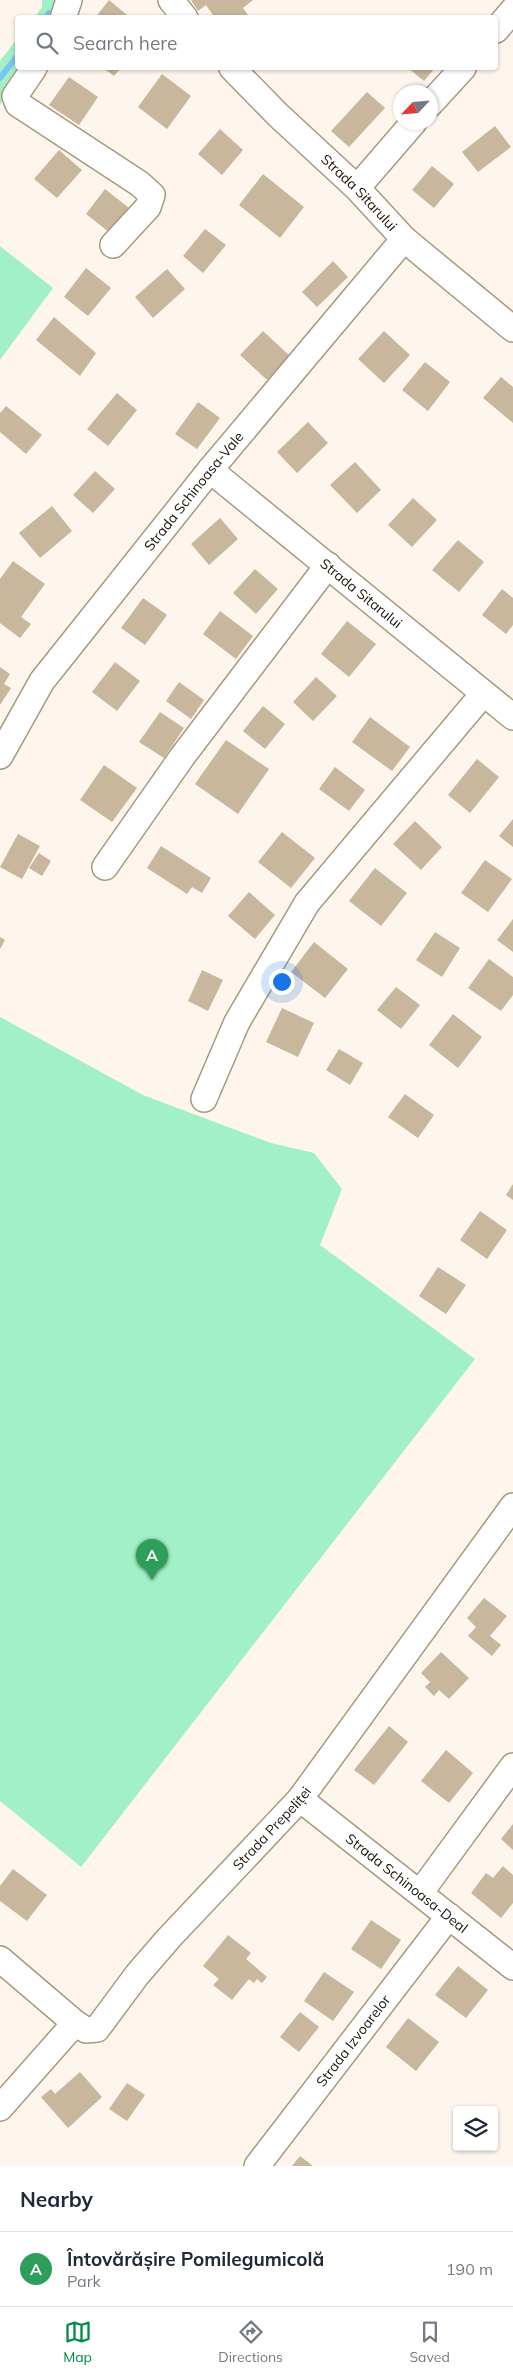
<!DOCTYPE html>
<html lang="en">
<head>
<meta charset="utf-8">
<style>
  body { margin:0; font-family:Mulish,sans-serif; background:#f2f2f3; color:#1f2937 }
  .controls { position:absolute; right:15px; bottom:15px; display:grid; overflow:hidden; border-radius:5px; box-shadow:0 1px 4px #0004 }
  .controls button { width:45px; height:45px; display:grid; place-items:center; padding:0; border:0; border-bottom:1px solid #e0e1e3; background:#fff; color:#1f2937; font:25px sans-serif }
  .compass { position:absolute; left:393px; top:85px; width:45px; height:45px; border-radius:50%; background:#fff; box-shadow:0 1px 4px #0004; rotate:244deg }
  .you { position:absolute; left:281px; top:981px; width:18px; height:18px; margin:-12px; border:4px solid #fff; border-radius:50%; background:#1a73e8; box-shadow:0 0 0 8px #1a73e833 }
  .badge { display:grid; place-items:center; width:32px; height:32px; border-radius:50%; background:#008c49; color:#fff; font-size:16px; font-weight:700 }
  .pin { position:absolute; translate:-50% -41px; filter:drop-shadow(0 1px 2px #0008) }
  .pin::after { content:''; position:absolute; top:26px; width:18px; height:15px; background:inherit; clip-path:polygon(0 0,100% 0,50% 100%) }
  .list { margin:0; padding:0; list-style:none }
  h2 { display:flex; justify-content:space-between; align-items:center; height:65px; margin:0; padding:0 20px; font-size:21px }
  h2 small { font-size:16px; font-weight:400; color:#747a83 }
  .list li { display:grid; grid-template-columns:32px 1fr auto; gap:15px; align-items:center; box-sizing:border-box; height:75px; padding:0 20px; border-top:1px solid #e0e1e3 }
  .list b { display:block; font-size:19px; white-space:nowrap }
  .list p { margin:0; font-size:16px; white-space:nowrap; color:#747a83 }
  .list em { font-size:16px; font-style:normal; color:#747a83 }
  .icon { flex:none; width:28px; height:28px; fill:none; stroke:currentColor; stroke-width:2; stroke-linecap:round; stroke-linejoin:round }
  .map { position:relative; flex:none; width:513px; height:2166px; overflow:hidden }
  .search { position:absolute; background:#fff; box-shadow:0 1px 4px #0004; left:15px; right:15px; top:15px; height:55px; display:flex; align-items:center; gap:12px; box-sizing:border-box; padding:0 18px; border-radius:5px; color:#747a83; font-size:19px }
  .sheet { height:140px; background:#fff }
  nav { display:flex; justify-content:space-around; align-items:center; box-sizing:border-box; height:70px; border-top:1px solid #e0e1e3; background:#fff; font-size:14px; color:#747a83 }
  nav a { display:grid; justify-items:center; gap:2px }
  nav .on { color:#008c49 }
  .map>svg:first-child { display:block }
  .green { fill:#a2f0c5 }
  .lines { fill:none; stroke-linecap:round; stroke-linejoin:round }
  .stream { stroke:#7ac4f6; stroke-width:6 }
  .building { fill:#c8b69d }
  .minor-casing { stroke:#a99880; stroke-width:28 }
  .minor { stroke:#fff; stroke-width:25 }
  .labels { text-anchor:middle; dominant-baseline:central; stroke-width:4.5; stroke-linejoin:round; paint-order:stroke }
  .street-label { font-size:14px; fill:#1a140b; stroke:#fff }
</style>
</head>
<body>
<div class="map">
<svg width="513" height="2166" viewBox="0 0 513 2166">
  <rect width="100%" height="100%" fill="#fef6ec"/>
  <g class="green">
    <polygon points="42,0 59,0 52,17 34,18 42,7"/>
    <polygon points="17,39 18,68 23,68 0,105 0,61"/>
    <polygon points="0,246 53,288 0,360"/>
    <polygon points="0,1017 143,1095 271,1143 314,1153 342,1189 320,1245 475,1359 81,1867 0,1801"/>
  </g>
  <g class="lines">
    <g class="stream">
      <polyline points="45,18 49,13"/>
      <polyline points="0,78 18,55"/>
    </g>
  </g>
  <g class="building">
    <polygon points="109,0 127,15 130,18 95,18"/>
    <polygon points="191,0 253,0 243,8 250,18 215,18 206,5 198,11"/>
    <polygon points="103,68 121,68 114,76"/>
    <polygon points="408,68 435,68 424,81"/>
    <polygon points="162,74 191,96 167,129 138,107"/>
    <polygon points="69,77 98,97 79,125 49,105"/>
    <polygon points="367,92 385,108 349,147 331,131"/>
    <polygon points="495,126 511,147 478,172 462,152"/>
    <polygon points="220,129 243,150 222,175 198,154"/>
    <polygon points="59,150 82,170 57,198 34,179"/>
    <polygon points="432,166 454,184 434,208 412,190"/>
    <polygon points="263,174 304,207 280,238 239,205"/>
    <polygon points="105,189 129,208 110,233 86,214"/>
    <polygon points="205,229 226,245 203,273 183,256"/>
    <polygon points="333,261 348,277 317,307 302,292"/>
    <polygon points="86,268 111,288 88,316 64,297"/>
    <polygon points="167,269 185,289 153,318 135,297"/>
    <polygon points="54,317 96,353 80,376 36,340"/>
    <polygon points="263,331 290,356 267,380 240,355"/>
    <polygon points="384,331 410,355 384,383 358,359"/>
    <polygon points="425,362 450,382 428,411 402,390"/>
    <polygon points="501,377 513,387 513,423 483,398"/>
    <polygon points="117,393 137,410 108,446 87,429"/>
    <polygon points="198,402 220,418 197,449 175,434"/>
    <polygon points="6,406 42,435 26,454 0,432 0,413"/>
    <polygon points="308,422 328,443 297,473 277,452"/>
    <polygon points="355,462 381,490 357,513 330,485"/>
    <polygon points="95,471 115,489 93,513 73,495"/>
    <polygon points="413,498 437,520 412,547 388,525"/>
    <polygon points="52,506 72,531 40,558 19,533"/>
    <polygon points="220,518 238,539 209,565 191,544"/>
    <polygon points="458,540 484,562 459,592 432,570"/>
    <polygon points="13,561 45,584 21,617 31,624 20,638 0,623 0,579"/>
    <polygon points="255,569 278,589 256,614 233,593"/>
    <polygon points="502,589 513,598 513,625 506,634 482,615"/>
    <polygon points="143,598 167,615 145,645 121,628"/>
    <polygon points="220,611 253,636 236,659 203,634"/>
    <polygon points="347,621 376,644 349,677 321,654"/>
    <polygon points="115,662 140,681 117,711 92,692"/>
    <polygon points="0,667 10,674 4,684 11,688 0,705"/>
    <polygon points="316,677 337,696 313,721 293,702"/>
    <polygon points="179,682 204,700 191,719 166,701"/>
    <polygon points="263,706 285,724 265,749 243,731"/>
    <polygon points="160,712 184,728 164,758 139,742"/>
    <polygon points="370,717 410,747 392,771 352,742"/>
    <polygon points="226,740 269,769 238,814 195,784"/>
    <polygon points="477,759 499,777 470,813 448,795"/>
    <polygon points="104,765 137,788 112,822 80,800"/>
    <polygon points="335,767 365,790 349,811 319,789"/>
    <polygon points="513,819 513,847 499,836"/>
    <polygon points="415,821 442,847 421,870 393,844"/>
    <polygon points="282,832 315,858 291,888 258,862"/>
    <polygon points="18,834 40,846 22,879 0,867"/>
    <polygon points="161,846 211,878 202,893 192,887 187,894 147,868"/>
    <polygon points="39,853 51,861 42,876 29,868"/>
    <polygon points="485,860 512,879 488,912 461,893"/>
    <polygon points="375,868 407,893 381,926 349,901"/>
    <polygon points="249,892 275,915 255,939 228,916"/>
    <polygon points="513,919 513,952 497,940"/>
    <polygon points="435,932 460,948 442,977 416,960"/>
    <polygon points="0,937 5,940 0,949"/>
    <polygon points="314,942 348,969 325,998 291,972"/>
    <polygon points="489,959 513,977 513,995 501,1011 468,988"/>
    <polygon points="202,970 223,980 208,1011 188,1001"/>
    <polygon points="396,987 420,1005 401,1029 377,1010"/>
    <polygon points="282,1008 314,1023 298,1057 266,1042"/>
    <polygon points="453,1014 482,1037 458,1068 429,1045"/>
    <polygon points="339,1049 363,1063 350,1085 326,1070"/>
    <polygon points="405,1094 434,1115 418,1138 388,1117"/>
    <polygon points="513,1184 513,1200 506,1195"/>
    <polygon points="480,1211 507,1230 487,1259 460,1240"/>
    <polygon points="438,1267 466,1285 446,1314 419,1296"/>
    <polygon points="484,1598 507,1616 490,1636 501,1645 492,1656 468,1636 476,1627 467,1618"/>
    <polygon points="441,1652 469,1678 449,1699 439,1690 434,1696 425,1687 430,1682 421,1673"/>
    <polygon points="389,1726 408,1742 374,1785 354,1770"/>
    <polygon points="446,1750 473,1773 449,1803 421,1781"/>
    <polygon points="513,1824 513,1850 501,1839"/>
    <polygon points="503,1866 513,1875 513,1903 501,1918 471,1893 486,1873 493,1878"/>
    <polygon points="13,1869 47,1895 27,1921 0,1901 0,1886"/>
    <polygon points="371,1920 401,1940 381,1969 351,1949"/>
    <polygon points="228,1935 251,1953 246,1959 267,1977 262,1983 257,1979 254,1983 249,1979 232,2000 213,1985 219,1979 203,1966"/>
    <polygon points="458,1966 488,1990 466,2018 435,1995"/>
    <polygon points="324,1972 354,1992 333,2021 304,2001"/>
    <polygon points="300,2012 319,2027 299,2052 280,2037"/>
    <polygon points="408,2018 439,2042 416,2071 386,2047"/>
    <polygon points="80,2072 102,2097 68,2128 41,2097 51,2089 55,2094"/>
    <polygon points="127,2083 145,2095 127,2121 109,2109"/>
    <polygon points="300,2156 313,2166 292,2166"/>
  </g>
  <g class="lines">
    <g class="minor-casing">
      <g id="minor">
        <polyline points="171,0 185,18"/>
        <polyline points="63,18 69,0"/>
        <polyline points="496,30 513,10"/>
        <polyline points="34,68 15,96 18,104 140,184 152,195 148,207 113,245"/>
        <path id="s1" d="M232,68l46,47 79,73 47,51 109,90"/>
        <polyline points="430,104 463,68"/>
        <polyline points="357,188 414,122"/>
        <path id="s2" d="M210,470l303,247"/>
        <path id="s3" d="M0,756l42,-75 168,-211 194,-231"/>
        <polyline points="105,867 182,757 328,565"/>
        <polyline points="204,1099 237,1022 307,903 483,694"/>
        <path id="s4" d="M300,1799l213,168"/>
        <polyline points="420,1893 513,1766"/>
        <polyline points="0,1959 75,2023"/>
        <path id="s5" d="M0,2108l75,-85 11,7 11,-1 40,-54 31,-36 132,-140 213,-293"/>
        <path id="s6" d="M257,2166l192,-250"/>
      </g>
    </g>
    <use href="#minor" class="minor"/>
  </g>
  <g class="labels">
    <g class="street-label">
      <text stroke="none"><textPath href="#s1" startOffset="178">Strada Sitarului</textPath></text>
      <text stroke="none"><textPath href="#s3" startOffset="329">Strada Schinoasa-Vale</textPath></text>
      <text stroke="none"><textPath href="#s2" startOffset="195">Strada Sitarului</textPath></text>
      <text stroke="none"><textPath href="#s5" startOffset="404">Strada Prepeliței</textPath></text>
      <text stroke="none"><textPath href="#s4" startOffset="136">Strada Schinoasa-Deal</textPath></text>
      <text stroke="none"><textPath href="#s6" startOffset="158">Strada Izvoarelor</textPath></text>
    </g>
  </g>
</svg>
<div class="controls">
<button><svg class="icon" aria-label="layers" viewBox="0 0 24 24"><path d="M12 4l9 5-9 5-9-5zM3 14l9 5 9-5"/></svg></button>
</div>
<svg class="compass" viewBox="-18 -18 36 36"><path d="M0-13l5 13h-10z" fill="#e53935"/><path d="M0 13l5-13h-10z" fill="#747a83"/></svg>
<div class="you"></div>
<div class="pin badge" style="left:152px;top:1580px;background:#2e9e5b">A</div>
<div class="search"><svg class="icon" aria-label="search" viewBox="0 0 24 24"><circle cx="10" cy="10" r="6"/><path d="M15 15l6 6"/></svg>Search here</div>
</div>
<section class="sheet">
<h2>Nearby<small></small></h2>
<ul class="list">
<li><span class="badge" style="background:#2e9e5b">A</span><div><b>Întovărășire Pomilegumicolă</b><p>Park</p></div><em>190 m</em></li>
</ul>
</section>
<nav>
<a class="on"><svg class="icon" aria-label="map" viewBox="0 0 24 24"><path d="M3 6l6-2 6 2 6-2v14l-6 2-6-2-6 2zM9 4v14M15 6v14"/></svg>Map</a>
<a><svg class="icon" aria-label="directions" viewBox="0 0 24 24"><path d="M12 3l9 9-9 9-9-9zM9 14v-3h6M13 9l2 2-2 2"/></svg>Directions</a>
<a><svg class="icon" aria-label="saved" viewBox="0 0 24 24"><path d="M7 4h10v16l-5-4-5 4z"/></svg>Saved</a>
</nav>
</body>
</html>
